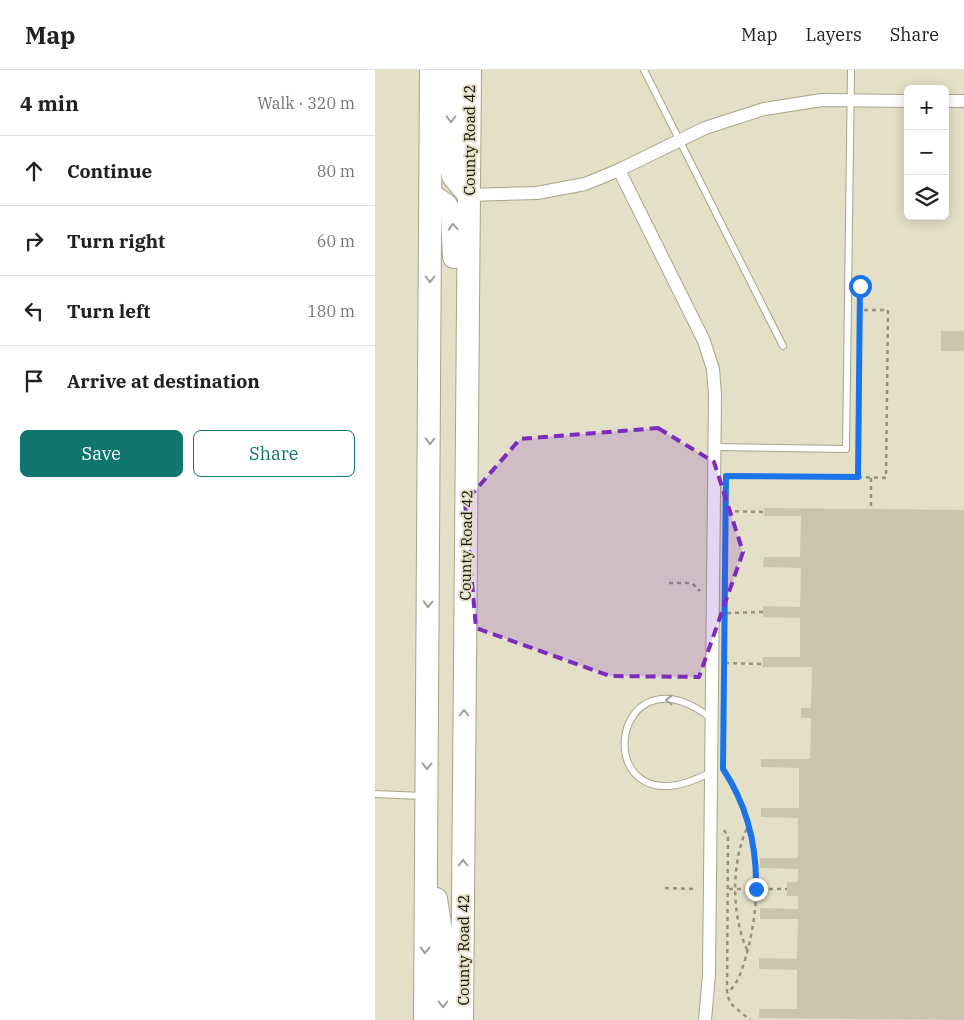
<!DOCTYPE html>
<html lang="en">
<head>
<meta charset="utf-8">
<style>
  body { margin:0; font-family:"IBM Plex Serif",serif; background:#f6f6f6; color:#202124 }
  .controls { position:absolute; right:15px; top:15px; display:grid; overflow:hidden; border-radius:8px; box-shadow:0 2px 12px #0003 }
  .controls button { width:45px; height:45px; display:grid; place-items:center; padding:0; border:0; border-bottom:1px solid #e0e0e0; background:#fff; color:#202124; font:25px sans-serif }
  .stop { position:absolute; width:15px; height:15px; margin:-11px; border:4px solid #1a73e8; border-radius:50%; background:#fff }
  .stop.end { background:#1a73e8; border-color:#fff; box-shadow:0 1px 5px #0008 }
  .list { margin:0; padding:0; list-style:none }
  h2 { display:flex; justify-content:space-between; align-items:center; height:65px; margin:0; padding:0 20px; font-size:21px }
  h2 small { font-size:16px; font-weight:400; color:#757577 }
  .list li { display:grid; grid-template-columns:32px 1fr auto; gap:15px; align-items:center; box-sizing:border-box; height:70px; padding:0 20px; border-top:1px solid #e0e0e0 }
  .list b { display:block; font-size:19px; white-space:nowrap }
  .list em { font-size:16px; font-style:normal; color:#757577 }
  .actions { display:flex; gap:10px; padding:15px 20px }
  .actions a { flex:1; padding:11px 0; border:1px solid #0f766e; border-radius:8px; text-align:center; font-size:18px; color:#0f766e }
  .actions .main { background:#0f766e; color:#fff }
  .icon { flex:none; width:28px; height:28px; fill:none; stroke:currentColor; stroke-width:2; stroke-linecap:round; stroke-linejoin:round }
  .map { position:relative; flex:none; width:589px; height:950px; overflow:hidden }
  header { display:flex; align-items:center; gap:30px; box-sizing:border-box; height:70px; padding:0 25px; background:#fff; border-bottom:1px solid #e0e0e0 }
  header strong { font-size:24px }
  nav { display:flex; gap:28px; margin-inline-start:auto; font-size:18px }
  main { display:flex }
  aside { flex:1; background:#fff }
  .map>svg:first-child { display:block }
  .building { fill:#cac6ae }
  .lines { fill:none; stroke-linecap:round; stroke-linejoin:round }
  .lane-casing { stroke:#a7a48c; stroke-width:8 }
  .street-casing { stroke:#a7a48c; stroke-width:14 }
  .highway-casing { stroke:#a7a48c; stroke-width:24 }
  .path { stroke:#95917f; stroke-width:2.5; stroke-dasharray:4 4; stroke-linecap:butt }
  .lane { stroke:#fff; stroke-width:6 }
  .street { stroke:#fff; stroke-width:12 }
  .highway { stroke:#fff; stroke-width:22 }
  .oneway { stroke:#a09f9c }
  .route { stroke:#1a73e8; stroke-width:6 }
  .marked { fill:#7b2cbf; fill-opacity:0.2; stroke:#7b2cbf; stroke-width:4; stroke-dasharray:10 6; stroke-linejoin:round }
  .labels { text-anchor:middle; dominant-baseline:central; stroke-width:4; stroke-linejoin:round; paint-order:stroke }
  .street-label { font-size:15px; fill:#110f07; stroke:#e4e0c7 }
</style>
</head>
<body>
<header>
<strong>Map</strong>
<nav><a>Map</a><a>Layers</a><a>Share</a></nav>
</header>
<main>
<aside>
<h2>4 min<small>Walk · 320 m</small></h2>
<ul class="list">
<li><svg class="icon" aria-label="ahead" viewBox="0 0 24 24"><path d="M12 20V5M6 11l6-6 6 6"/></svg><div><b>Continue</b></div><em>80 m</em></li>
<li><svg class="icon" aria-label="right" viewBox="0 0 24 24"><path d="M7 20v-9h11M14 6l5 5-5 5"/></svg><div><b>Turn right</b></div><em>60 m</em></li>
<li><svg class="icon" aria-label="left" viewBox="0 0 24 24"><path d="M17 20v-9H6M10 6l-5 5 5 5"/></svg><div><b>Turn left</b></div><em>180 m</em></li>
<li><svg class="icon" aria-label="arrive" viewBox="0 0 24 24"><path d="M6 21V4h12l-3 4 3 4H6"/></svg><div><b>Arrive at destination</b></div></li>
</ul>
<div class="actions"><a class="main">Save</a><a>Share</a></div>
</aside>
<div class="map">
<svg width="589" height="950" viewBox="0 0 589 950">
  <rect width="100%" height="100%" fill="#e4e0c7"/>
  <g class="building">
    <rect x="566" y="261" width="23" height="20"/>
    <polygon points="389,438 589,440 589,950 384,948 384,939 422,939 422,900 384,899 384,888 422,889 423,849 385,849 385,838 423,839 423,826 412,826 412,812 423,812 423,799 385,798 385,788 423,788 423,748 386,747 386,738 424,738 424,698 386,697 386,689 435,689 436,648 426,648 426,638 436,638 437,597 387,597 388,587 425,587 425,548 388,547 388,536 425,537 426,498 388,497 389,487 425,487 426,446 389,446"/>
  </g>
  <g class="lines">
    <g class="lane-casing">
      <g id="lane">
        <polyline points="269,0 408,276"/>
        <polyline points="340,377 471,379 476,0"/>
        <path d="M336,648c-105,-80 -125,121 0,54"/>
        <polyline points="0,724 48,726"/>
      </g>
    </g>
    <g class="street-casing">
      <g id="street">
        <polyline points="570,31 589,31"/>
        <polyline points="244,100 329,271 338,299 340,325 334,905 330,950"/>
        <polyline points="94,125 162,123 210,114 244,100 330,58 389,39 447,30 533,31"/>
      </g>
    </g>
    <g class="highway-casing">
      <g id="highway">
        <polyline points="76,0 76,96 78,106 94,125"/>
        <polyline points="56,125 71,135 77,146 79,187"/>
        <polyline points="61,829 68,873 68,950"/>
        <polyline points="50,950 56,0"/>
        <polyline points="87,950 95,0"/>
      </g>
    </g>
    <g class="path">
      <polyline points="351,406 483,407 483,379"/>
      <polyline points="483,407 511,408 513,240 485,240"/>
      <polyline points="496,408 496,439"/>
      <polyline points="352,441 389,442"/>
      <polyline points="294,513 317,513 325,521"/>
      <polyline points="352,543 388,542"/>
      <polyline points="350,593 387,594"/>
      <path d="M350,702c35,53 38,121 22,181 -4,13 -8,31 -20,40"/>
      <polyline points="349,760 353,767 352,923 355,933 375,950"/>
      <polyline points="290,818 321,819"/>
      <polyline points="354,819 412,819"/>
      <path d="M372,880c-16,-37 -16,-88 1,-124"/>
    </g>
    <use href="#lane" class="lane"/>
    <use href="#street" class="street"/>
    <use href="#highway" class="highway"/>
  </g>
  <defs><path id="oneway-chevron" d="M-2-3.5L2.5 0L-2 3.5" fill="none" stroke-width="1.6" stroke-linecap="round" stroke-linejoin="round" transform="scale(1.25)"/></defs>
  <g class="oneway">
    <use href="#oneway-chevron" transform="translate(76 49) rotate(90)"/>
    <use href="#oneway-chevron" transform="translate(78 157) rotate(-94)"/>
    <use href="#oneway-chevron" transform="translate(55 209) rotate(90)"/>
    <use href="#oneway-chevron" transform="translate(55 371) rotate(91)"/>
    <use href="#oneway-chevron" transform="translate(53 534) rotate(91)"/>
    <use href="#oneway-chevron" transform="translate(294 630) rotate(180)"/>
    <use href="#oneway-chevron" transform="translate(89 643) rotate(-90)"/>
    <use href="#oneway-chevron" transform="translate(52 696) rotate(91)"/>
    <use href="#oneway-chevron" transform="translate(88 793) rotate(-90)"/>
    <use href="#oneway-chevron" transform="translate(50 880) rotate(91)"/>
    <use href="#oneway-chevron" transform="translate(68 934) rotate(90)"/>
  </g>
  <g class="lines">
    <path class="route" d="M381,819c1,-43 -9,-84 -33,-120l3,-293 132,1 2,-191"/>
  </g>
  <path class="marked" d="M283,358l56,34 29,90 -44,125 -89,-1 -134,-48 -11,-126 55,-63z"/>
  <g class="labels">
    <g class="street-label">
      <text transform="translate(94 70) rotate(-90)">County Road 42</text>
      <text transform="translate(91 475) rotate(-89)">County Road 42</text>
      <text transform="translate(88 880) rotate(-90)">County Road 42</text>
    </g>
  </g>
</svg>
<div class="controls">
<button>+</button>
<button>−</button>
<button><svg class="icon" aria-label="layers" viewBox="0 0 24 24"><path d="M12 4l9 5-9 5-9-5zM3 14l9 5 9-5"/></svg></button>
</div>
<div class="stop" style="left:485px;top:216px"></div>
<div class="stop end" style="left:381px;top:819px"></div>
</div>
</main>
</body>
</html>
